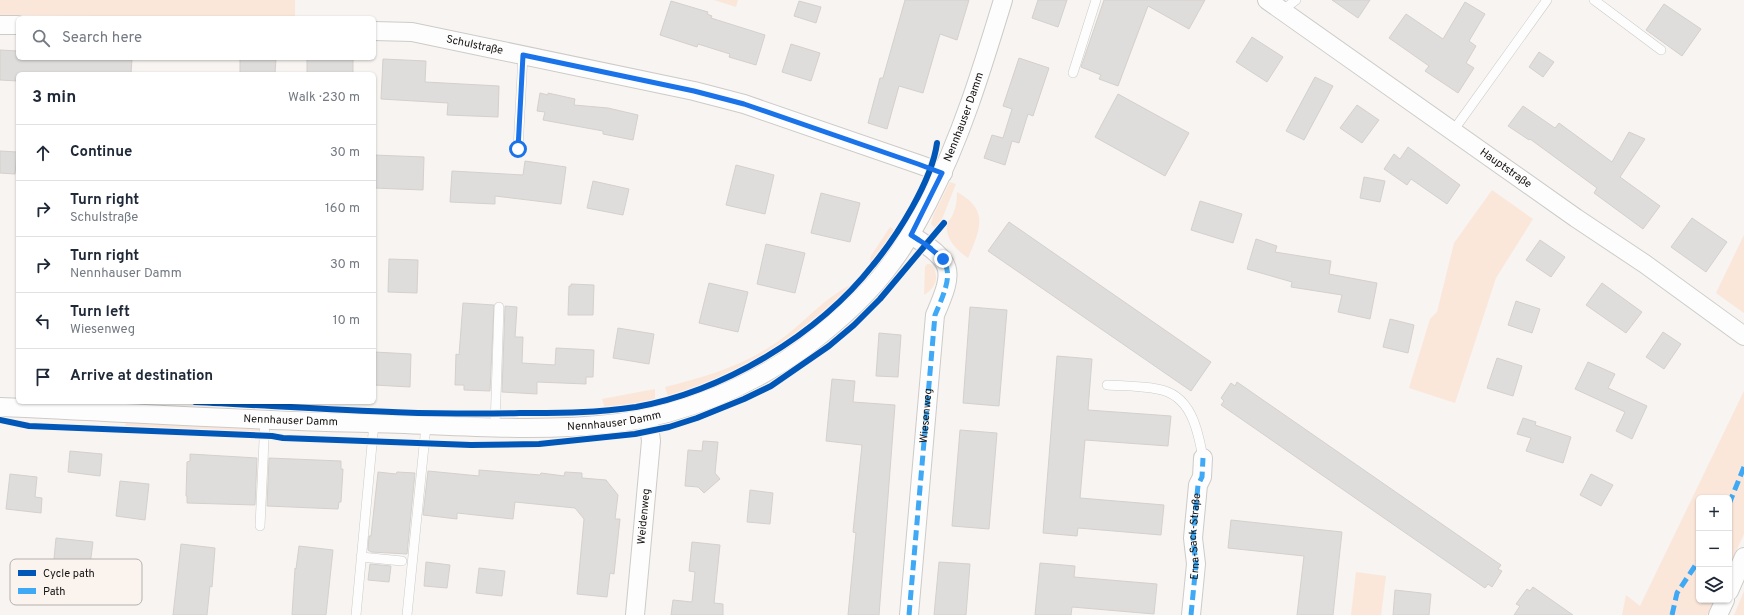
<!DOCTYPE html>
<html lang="en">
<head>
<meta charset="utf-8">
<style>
  body { margin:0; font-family:Overpass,sans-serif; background:#f6f6f7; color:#1f2937 }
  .controls { position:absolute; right:12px; bottom:12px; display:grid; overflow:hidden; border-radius:6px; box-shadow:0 1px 3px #0004 }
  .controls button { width:36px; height:36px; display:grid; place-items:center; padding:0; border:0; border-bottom:1px solid #e0e1e3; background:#fff; color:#1f2937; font:20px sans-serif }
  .stop { position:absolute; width:12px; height:12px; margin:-9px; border:3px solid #1a73e8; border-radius:50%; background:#fff }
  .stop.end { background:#1a73e8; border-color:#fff; box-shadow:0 1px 4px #0008 }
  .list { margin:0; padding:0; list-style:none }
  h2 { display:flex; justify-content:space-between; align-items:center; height:52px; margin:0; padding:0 16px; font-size:17px }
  h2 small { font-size:13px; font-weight:400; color:#747a83 }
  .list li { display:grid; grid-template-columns:26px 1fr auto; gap:12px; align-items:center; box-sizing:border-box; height:56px; padding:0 16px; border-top:1px solid #e0e1e3 }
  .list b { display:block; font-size:15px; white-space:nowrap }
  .list p { margin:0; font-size:13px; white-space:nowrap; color:#747a83 }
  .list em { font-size:13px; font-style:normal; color:#747a83 }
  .icon { flex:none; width:22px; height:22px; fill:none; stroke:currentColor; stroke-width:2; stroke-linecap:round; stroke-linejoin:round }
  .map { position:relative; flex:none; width:1744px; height:615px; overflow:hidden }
  .search { position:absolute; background:#fff; box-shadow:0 1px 3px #0004; left:16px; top:16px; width:360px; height:44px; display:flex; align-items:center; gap:10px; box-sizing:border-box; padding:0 14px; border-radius:6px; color:#747a83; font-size:15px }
  .panel { position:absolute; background:#fff; box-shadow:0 1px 3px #0004; left:16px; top:72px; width:360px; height:332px; border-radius:6px }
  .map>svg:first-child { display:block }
  .green { fill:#fbe7da }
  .building { fill:#dfdddb; stroke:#d3d0ce }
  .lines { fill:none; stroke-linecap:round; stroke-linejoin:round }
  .service-casing { stroke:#cdcbc8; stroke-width:10 }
  .minor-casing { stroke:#cdcbc8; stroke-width:20 }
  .service { stroke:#fefdfd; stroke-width:9 }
  .minor { stroke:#fefdfd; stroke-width:18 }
  .quiet { stroke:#3fa9f5; stroke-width:5; stroke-dasharray:10 5; stroke-linecap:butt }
  .cycleway-casing { stroke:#faf3ee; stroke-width:8 }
  .cycleway { stroke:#0057b8; stroke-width:6 }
  .route { stroke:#1a73e8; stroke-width:5 }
  .labels { text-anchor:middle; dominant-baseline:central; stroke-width:3; stroke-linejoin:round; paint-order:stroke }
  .street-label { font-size:11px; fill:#161412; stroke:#faf3ee }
  .key { fill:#faf3ee; stroke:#b6b0ac; stroke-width:1 }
  .key-label { font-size:11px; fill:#161412 }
</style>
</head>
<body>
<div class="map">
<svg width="1744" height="615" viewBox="0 0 1744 615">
  <rect width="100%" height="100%" fill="#f7f4f1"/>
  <g class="green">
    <polygon points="0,0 295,0 295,18 0,15"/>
    <polygon points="714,0 738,0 736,7"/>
    <polygon points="950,182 956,184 942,219 935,228 931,224 933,216"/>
    <polygon points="1492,190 1533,219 1496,278 1455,403 1409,388 1430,319 1437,312 1454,243"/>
    <path d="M957,192c33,18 23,38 11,66 -10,-7 -23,-19 -21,-33 1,-4 5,-8 6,-11 3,-7 4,-14 4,-22z"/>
    <polygon points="890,227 895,231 869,267 871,256"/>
    <polygon points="1744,235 1744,313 1716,293"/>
    <path d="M927,264h3c11,11 6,24 -6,31l1,-28z"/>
    <path d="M857,282c-57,52 -113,94 -189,115l-3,-10c42,-10 84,-23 119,-50 24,-18 44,-43 73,-55z"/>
    <polygon points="655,389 655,400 605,408 602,399"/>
    <polygon points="1744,391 1744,534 1729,566 1729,498 1699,498 1699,600 1714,600 1707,615 1622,615 1626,595 1640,606"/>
    <polygon points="126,422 259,428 259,433 125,427"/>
    <polygon points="1356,572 1386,576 1381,615 1351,615"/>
    <polygon points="1744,591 1744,615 1734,615"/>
  </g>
  <g class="building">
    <polygon points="905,0 969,0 957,40 940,34 923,93 899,86 887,129 868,123 880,78 883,78"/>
    <polygon points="1038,0 1067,0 1058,27 1032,18"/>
    <polygon points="1104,0 1205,0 1189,29 1148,6 1118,86 1099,79 1101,75 1081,67"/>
    <polygon points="1332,0 1370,0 1358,18"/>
    <polygon points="671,1 708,12 707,14 712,16 711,18 765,35 756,65 729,57 730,54 698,44 697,47 660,35"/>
    <polygon points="799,1 821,7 816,23 794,16"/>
    <polygon points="1465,2 1485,14 1469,41 1476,46 1466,63 1474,68 1458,93 1425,71 1429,66 1389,38 1406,14 1443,39"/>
    <polygon points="1664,4 1701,29 1682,56 1646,30"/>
    <polygon points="1252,37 1283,57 1267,82 1236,62"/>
    <polygon points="791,44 820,53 811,81 782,72"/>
    <polygon points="0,50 18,51 18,58 132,58 131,74 18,74 18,81 0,80"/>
    <polygon points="1539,52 1554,62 1543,77 1529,67"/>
    <polygon points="240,58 276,58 275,74 240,74"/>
    <rect x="307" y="58" width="46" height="16"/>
    <polygon points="1019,58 1049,68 1033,116 1028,114 1019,143 1012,141 1005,165 984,158 992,135 1003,138 1012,109 1003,106"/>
    <polygon points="383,59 426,61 425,82 499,86 498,117 447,115 448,103 381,99"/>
    <polygon points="1315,77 1333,86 1304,140 1286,131"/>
    <polygon points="540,93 548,95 548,93 575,99 574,105 608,108 638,115 633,140 603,134 603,131 543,120 545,112 537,111"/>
    <polygon points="1118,94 1189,133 1165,176 1095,137"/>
    <polygon points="1357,105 1379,120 1362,143 1340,128"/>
    <polygon points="1523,106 1555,128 1559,123 1612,162 1629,132 1645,139 1620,177 1660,206 1643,229 1594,193 1597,188 1530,139 1529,140 1508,126"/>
    <polygon points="1408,147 1460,185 1447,204 1411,179 1407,185 1384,169 1394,154 1400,159"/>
    <polygon points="0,151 17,152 15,174 0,173"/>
    <polygon points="374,155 424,157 423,190 374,188"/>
    <polygon points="525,161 566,167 561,204 495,196 495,204 450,202 452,171 523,175"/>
    <polygon points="736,165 774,175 765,214 726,205"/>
    <polygon points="1364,177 1385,181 1380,202 1360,198"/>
    <polygon points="593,181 629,189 623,215 587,208"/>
    <polygon points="821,193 860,203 850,242 811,233"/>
    <polygon points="1200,201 1242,214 1233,243 1191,230"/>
    <polygon points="1692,218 1727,242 1706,272 1671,247"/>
    <polygon points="1009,222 1211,362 1191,391 988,251"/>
    <polygon points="1256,239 1277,246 1275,252 1331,261 1329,274 1377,283 1370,319 1338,312 1342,295 1291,287 1292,282 1247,269"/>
    <polygon points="1540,240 1565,257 1551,277 1526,260"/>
    <polygon points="766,244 805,253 795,293 757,284"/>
    <polygon points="389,259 418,260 417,293 388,292"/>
    <polygon points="709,283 748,292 738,332 699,323"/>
    <polygon points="1602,283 1642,312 1626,333 1586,305"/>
    <polygon points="571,284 594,285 593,315 568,315 569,286 571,286"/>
    <polygon points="1516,301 1540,309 1532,333 1508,325"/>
    <polygon points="463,303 494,305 490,391 464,390 464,385 455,385 456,354 459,355"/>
    <polygon points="505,306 517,307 515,337 523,337 522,363 555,365 556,348 594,350 593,377 586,377 586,384 537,382 537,394 502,392"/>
    <polygon points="970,307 1007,310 999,406 963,403"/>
    <polygon points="1390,319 1414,325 1408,353 1383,347"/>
    <polygon points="618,328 654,334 649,364 613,358"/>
    <polygon points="1663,332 1681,344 1664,369 1646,357"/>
    <polygon points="879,333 901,335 898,377 876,376"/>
    <polygon points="374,352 411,354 410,387 374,385"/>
    <polygon points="1057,356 1092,359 1088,410 1171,416 1168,446 1085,440 1080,498 1164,505 1161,535 1078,528 1077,536 1043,533"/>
    <polygon points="1497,358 1522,366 1513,396 1487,388"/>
    <polygon points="1588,362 1615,374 1608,388 1647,406 1632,439 1616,431 1625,412 1575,389"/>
    <polygon points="832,379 855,381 853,402 895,405 879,615 848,615 856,533 853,532 862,445 826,441"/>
    <polygon points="1237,382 1501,565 1498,569 1502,571 1492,587 1488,584 1485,588 1221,405 1224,401 1221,398 1231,383 1235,386"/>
    <polygon points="1523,418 1536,422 1535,425 1571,437 1563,463 1526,451 1531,438 1517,434"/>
    <polygon points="960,430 997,433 989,529 952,526"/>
    <polygon points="703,441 718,442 715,473 720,479 704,493 698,487 685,486 688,450 702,451"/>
    <polygon points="70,451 102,454 100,476 68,472"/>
    <polygon points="190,454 257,458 255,505 187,503 187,496 186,496 187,462 190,461"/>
    <polygon points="269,458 341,461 341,469 343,469 341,502 339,502 338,509 267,506"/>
    <polygon points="479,470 540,475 541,473 564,476 565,472 582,473 582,478 606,480 618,495 615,519 620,519 614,574 610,573 607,597 577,594 584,519 575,508 515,502 513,519 457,513 457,519 423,515 428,471 479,476"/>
    <polygon points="378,472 396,474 397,472 415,473 407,554 371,552 368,550 369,536 371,536"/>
    <polygon points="10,474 37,477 35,497 42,498 41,513 6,509"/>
    <polygon points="1591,474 1613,485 1601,506 1580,495"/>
    <polygon points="120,481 149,484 145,520 116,516"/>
    <polygon points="750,490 773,493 770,524 747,522"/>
    <polygon points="1231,520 1342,532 1333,615 1297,615 1304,556 1228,548"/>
    <polygon points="56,538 93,542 89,573 53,569"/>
    <polygon points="692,542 720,545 714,603 723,604 723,615 671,615 673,600 692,602 695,572 689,571"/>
    <polygon points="181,544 215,548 212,587 210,586 207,615 173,615"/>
    <polygon points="299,546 333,550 326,615 292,615 295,568 296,569"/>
    <polygon points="426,562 450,565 447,588 424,586"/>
    <polygon points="939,562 970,564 966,615 934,615"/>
    <polygon points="1040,563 1075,566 1074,577 1157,584 1154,614 1072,607 1071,615 1035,615"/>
    <polygon points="370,564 391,566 389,582 368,580"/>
    <polygon points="479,568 505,571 502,596 476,593"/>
    <polygon points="1533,587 1573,615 1514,615 1520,606 1516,604 1527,589 1530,591"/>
    <polygon points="1395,590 1431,594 1429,615 1393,615"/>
  </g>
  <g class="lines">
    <g class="service-casing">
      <g id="service">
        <polyline points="1594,0 1661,50"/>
        <polyline points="1283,10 1296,0"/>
        <polyline points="1073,73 1096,0"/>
        <polyline points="1453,131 1547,0"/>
        <polyline points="518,149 523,55"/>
        <path d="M1107,385c17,1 34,1 50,4 34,5 41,41 46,69"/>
        <polyline points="495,427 499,307"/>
        <polyline points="260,526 265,419"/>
        <polyline points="361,557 402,561"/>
        <polyline points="356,615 374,423"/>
        <polyline points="407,615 426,426"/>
      </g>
    </g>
    <g class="minor-casing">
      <g id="minor">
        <path id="s1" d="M1267,0l309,218 69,46 99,72"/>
        <polyline points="0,25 18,25"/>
        <path id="s2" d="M374,31l38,1 282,59 50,13 174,60 25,9"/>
        <path id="s3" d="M0,407c124,5 247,14 371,16 82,2 165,10 247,0 67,-9 132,-36 187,-76 33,-25 64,-52 88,-86 14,-18 24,-38 35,-59 33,-64 54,-133 75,-202"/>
        <polyline points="1729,591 1744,557"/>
        <path id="s4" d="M635,615l16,-174 -3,-24"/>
        <path id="s5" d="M909,615l26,-300c20,-46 19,-53 -24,-80"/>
        <path id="s6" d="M1191,615l5,-51 -3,-26 5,-53 4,-8 1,-19"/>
        <polyline points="1718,615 1725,600"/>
      </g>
    </g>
    <use href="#service" class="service"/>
    <use href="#minor" class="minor"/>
    <g class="quiet">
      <polyline points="1729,504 1744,467"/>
      <path d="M909,615l26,-300c20,-46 19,-53 -24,-80"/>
      <polyline points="1191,615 1196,564 1193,538 1198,485 1202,477 1203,458"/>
      <polyline points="1672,615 1677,593 1699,560"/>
    </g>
    <g class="cycleway-casing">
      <g id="cycleway">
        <path d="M195,402c108,5 216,14 325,11 38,0 78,0 116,-6 88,-16 182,-72 237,-142 24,-29 59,-84 64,-122"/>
        <polyline points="0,420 29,426 272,436 283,438 471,445 539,444 635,434 669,427 697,418 744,399 771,386 829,346 854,325 880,299 944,223"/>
      </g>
    </g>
    <use href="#cycleway" class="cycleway"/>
  </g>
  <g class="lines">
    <polyline class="route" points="518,149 523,55 694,91 744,104 918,164 942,173 911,235 925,244 943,259"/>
  </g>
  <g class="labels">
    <g class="street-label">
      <text stroke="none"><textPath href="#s2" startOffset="102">Schulstraße</textPath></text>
      <text stroke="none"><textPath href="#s3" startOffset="1107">Nennhauser Damm</textPath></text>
      <text stroke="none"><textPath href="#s1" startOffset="292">Hauptstraße</textPath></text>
      <text stroke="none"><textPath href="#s5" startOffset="200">Wiesenweg</textPath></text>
      <text stroke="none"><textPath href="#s3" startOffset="615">Nennhauser Damm</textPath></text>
      <text stroke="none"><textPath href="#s3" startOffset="291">Nennhauser Damm</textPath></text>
      <text stroke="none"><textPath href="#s4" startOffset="99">Weidenweg</textPath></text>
      <text stroke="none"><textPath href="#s6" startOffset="79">Erna-Sack-Straße</textPath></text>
    </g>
  </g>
  <rect x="10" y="559" width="132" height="46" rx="6" class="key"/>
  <rect x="18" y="570" width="18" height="6" fill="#0057b8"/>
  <rect x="18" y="588" width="18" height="6" fill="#3fa9f5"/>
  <g class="key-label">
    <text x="43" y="577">Cycle path</text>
    <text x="43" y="595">Path</text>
  </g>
</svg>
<div class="controls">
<button>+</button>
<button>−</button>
<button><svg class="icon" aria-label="layers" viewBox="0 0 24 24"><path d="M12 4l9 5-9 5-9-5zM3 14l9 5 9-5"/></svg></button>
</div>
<div class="stop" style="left:518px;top:149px"></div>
<div class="stop end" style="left:943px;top:259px"></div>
<div class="search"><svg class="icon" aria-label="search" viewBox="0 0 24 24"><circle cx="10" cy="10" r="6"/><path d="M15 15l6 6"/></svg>Search here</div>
<section class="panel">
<h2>3 min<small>Walk · 230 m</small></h2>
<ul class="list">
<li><svg class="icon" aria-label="ahead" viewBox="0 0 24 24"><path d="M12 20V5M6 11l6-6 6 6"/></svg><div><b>Continue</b></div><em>30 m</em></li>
<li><svg class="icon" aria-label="right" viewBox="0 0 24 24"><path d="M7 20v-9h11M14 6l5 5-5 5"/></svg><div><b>Turn right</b><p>Schulstraße</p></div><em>160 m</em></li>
<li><svg class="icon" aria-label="right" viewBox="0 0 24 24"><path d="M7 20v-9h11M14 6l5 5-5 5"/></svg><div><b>Turn right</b><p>Nennhauser Damm</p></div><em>30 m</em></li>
<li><svg class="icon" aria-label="left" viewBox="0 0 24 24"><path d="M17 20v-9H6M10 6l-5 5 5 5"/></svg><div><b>Turn left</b><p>Wiesenweg</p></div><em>10 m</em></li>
<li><svg class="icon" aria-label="arrive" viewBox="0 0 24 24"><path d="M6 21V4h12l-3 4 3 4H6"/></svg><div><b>Arrive at destination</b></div></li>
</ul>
</section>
</div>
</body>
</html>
